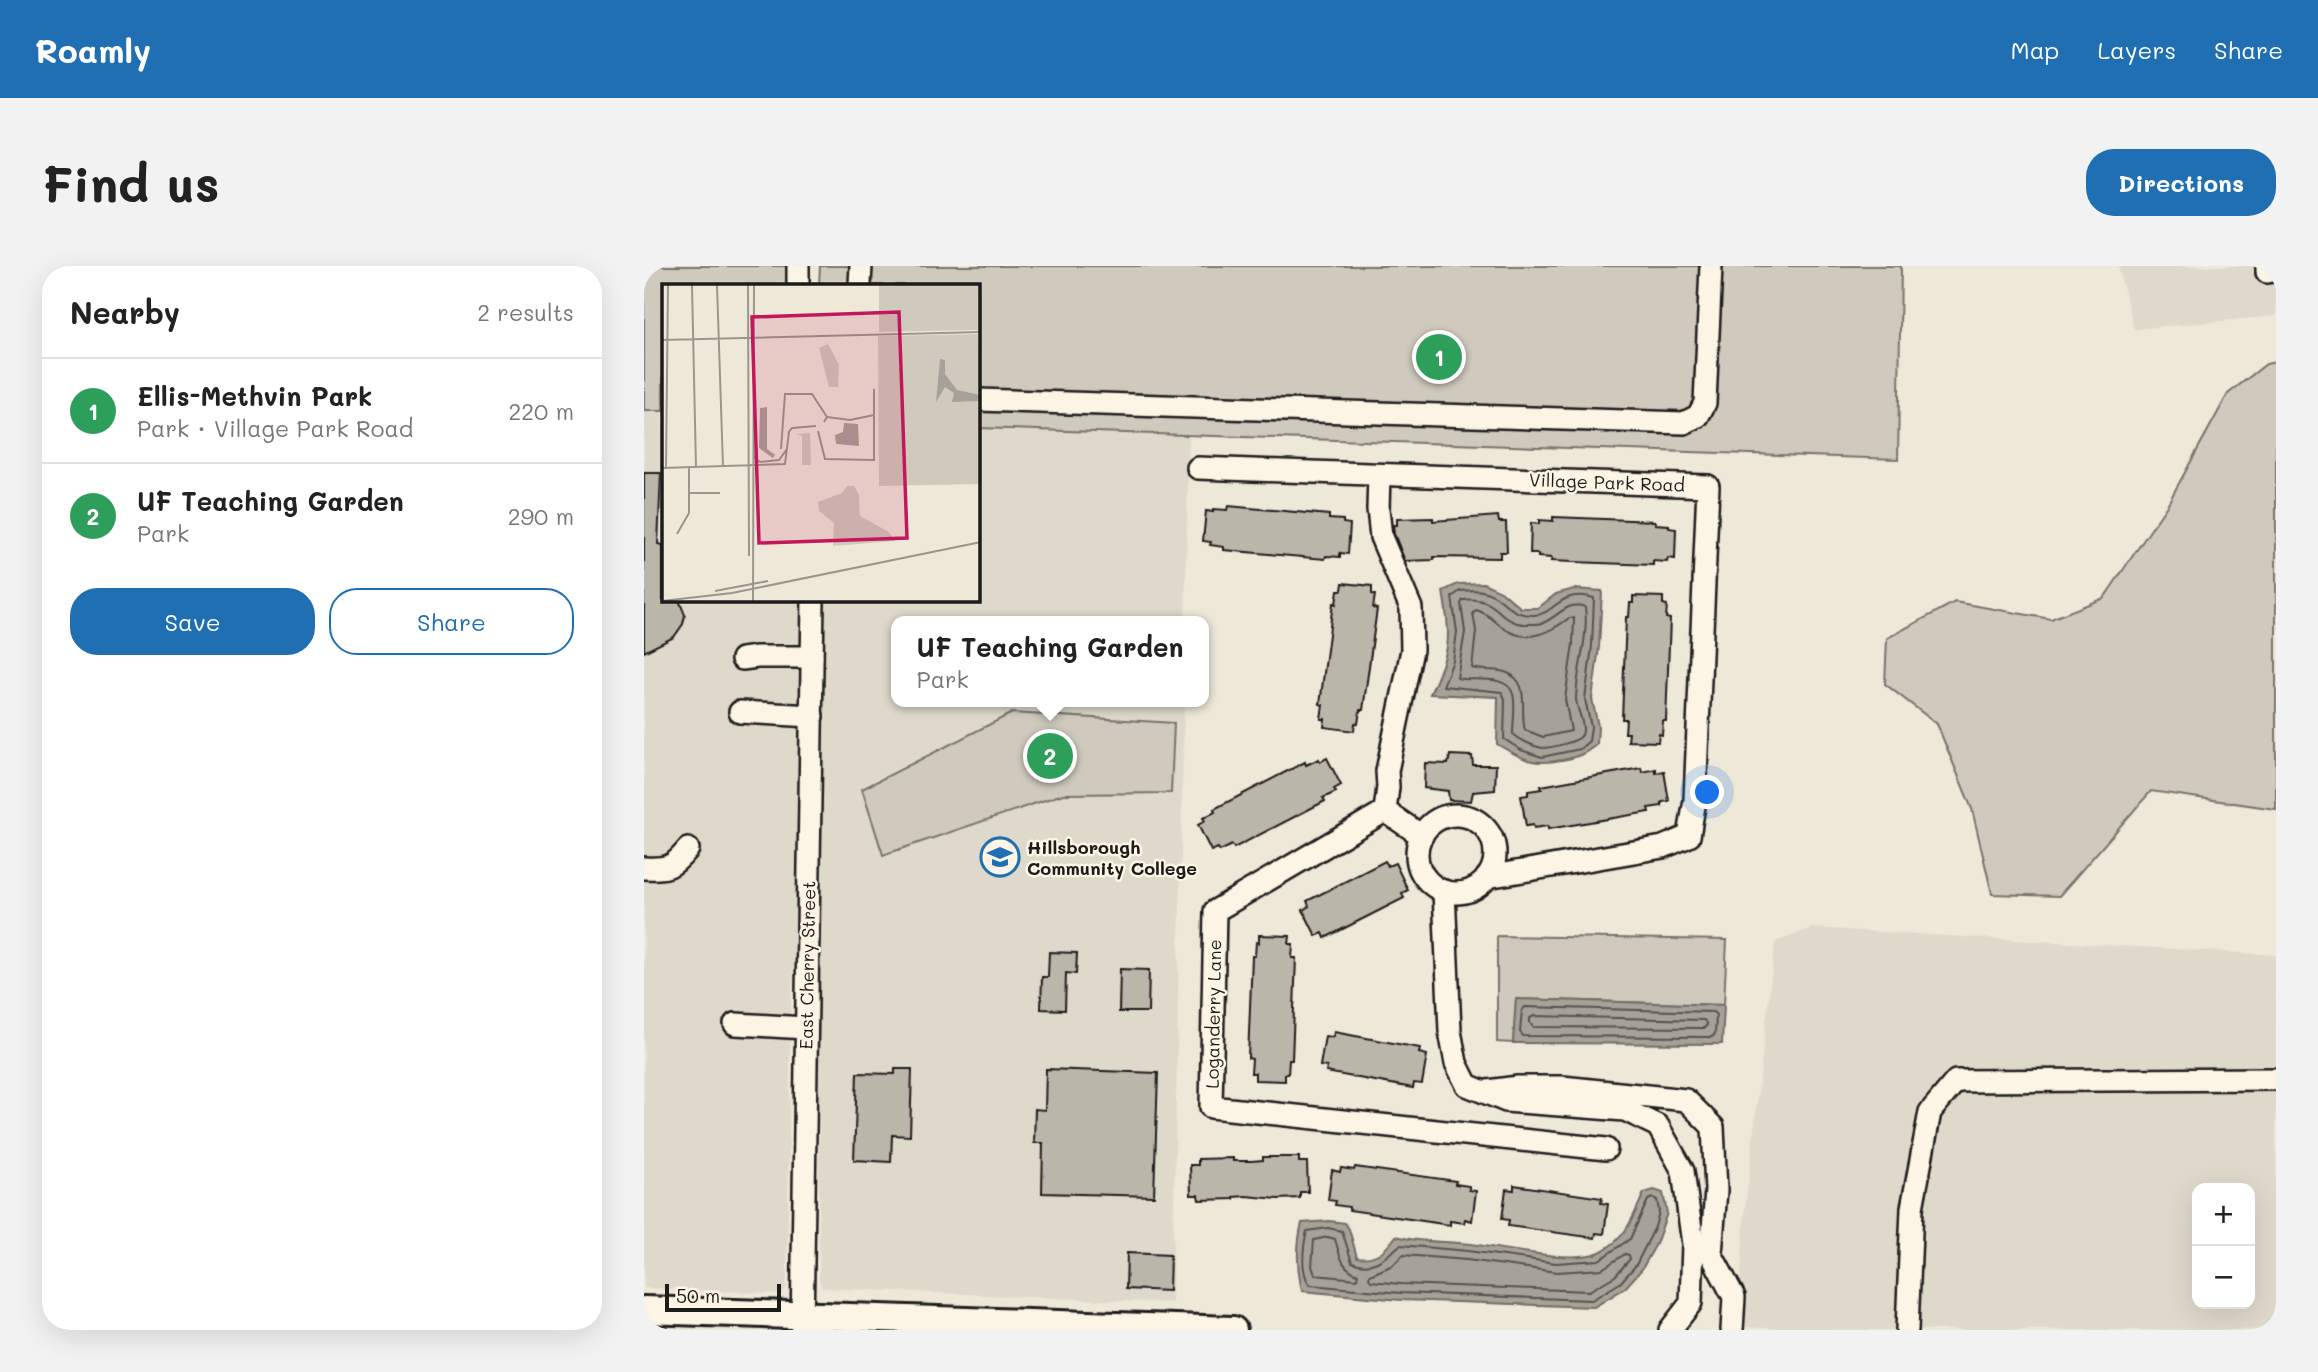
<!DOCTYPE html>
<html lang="en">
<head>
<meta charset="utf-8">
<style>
  body { margin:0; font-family:Mali,sans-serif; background:#f2f2f2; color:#222 }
  .controls { position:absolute; right:21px; bottom:21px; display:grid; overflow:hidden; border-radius:14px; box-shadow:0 7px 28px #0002 }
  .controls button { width:63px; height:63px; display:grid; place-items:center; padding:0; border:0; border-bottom:2px solid #e0e0e0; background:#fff; color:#222; font:35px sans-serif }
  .scale { position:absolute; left:21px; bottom:18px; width:116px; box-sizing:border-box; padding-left:7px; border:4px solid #1c1c1c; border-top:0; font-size:19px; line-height:24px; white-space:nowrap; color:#1c1c1c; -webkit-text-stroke:5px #fcf5e5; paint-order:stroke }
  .you { position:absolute; left:1064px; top:527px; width:24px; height:24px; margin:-18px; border:5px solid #fff; border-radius:50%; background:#1a73e8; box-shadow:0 0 0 10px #1a73e833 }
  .badge { display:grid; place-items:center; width:46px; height:46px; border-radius:50%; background:#1f6fb2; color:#fff; font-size:23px; font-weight:700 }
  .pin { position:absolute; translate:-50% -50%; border:4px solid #fff; box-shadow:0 2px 7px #0006 }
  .popup { position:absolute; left:247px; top:350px; width:318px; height:91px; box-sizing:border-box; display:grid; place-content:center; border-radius:14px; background:#fff; filter:drop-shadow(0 2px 5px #0005); font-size:23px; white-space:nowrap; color:#767676 }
  .popup b { font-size:26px; color:#222 }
  .popup::after { content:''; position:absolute; left:50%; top:100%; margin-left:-14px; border:14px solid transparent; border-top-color:#fff }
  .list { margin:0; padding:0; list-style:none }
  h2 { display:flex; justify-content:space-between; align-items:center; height:91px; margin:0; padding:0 28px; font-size:30px }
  h2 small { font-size:23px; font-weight:400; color:#767676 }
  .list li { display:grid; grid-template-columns:46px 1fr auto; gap:21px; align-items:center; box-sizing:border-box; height:105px; padding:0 28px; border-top:2px solid #e0e0e0 }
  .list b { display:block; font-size:26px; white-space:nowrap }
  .list p { margin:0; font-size:23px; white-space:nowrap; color:#767676 }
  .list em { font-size:23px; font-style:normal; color:#767676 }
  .actions { display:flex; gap:14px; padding:21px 28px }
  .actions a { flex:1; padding:16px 0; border:2px solid #1f6fb2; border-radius:28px; text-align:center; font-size:24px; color:#1f6fb2 }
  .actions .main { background:#1f6fb2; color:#fff }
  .map { position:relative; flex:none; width:1632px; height:1064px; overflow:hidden; border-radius:28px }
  header { display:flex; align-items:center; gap:42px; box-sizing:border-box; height:98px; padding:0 35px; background:#1f6fb2; color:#fff }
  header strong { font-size:33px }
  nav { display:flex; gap:38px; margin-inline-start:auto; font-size:24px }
  .intro { display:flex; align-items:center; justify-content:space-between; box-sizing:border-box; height:168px; padding:0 42px }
  h1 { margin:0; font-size:49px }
  .button { padding:18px 32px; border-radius:28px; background:#1f6fb2; color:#fff; font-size:24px; font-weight:700 }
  main { display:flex; gap:42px; padding:0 42px }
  aside { flex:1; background:#fff; border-radius:28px; box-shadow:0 7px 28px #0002 }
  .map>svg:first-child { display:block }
  .built { fill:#ded9cb; fill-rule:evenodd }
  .green { fill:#cfcabd; stroke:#76736c; stroke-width:2 }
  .water { fill:#a7a299; stroke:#6f6c67; stroke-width:2 }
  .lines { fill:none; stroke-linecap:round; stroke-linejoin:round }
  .shore { stroke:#54524e; stroke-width:2 }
  .building { fill:#bab6aa; stroke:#1c1c1c; stroke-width:2 }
  .minor-casing { stroke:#1c1c1c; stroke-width:26 }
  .major-casing { stroke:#1c1c1c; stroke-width:32 }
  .minor { stroke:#fcf5e5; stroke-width:21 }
  .major { stroke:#fcf5e5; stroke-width:26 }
  .labels { text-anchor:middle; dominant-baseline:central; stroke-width:5; stroke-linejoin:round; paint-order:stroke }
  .street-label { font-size:18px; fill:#1c1c1c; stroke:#fcf5e5 }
  .poi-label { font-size:18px; font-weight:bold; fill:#1c1c1c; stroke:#fcf5e5; text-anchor:start }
  .inset-road { fill:none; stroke:#9a968d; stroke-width:2 }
  .view { fill:#c2185b; fill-opacity:0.15; stroke:#c2185b; stroke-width:3.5 }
  .inset-edge { fill:none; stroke:#1c1c1c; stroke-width:3.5 }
</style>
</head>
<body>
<header>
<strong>Roamly</strong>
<nav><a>Map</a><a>Layers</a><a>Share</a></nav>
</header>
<div class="intro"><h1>Find us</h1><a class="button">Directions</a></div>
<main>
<aside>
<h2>Nearby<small>2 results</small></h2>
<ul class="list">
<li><span class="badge" style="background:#2e9e5b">1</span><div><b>Ellis-Methvin Park</b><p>Park · Village Park Road</p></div><em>220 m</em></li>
<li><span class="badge" style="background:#2e9e5b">2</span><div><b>UF Teaching Garden</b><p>Park</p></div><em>290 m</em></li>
</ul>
<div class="actions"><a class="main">Save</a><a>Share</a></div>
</aside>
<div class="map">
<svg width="1632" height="1064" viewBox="0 0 1632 1064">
  <rect width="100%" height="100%" fill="#eee8d9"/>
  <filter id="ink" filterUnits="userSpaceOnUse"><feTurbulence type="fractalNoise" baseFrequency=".0143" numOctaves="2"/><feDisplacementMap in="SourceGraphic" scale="14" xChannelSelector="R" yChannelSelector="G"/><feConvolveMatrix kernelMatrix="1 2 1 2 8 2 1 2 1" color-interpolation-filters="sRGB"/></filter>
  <g filter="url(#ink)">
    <g class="built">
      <polygon points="1474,0 1632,0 1632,50 1490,63"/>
      <polygon points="0,145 19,145 19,334 159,334 153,652 147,735 143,1009 142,1022 138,1028 0,1022"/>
      <polygon points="334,160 545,167 541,355 252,355 252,436 540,436 528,1037 178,1022 175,1015 175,675 180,334 334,334"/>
      <path d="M1168,662l464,27v375h-466l-69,-3 -1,-38 5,-79 30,-268zM1553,922h53v116h-53z"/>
    </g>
    <g class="green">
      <polygon points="0,0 146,0 145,19 19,19 19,145 0,145"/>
      <polygon points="176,0 1257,0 1254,193 334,162 334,19 175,19"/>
      <polygon points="1632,96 1632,543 1507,525 1415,630 1348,628 1328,543 1293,458 1241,418 1243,372 1311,336 1407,353 1460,332 1522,241 1584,128 1622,98"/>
      <polygon points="368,447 530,457 527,527 419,528 239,589 218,523"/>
      <polygon points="853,670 1083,674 1080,739 872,733 869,777 853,776"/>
    </g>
    <g class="water">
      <path d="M839,317l18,8 20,17h17l18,-14 18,-5 28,2 -3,56 -7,52 6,27 -1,18c-11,9 -17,12 -30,15 -34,7 -41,2 -70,-15l1,-47 -68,-3c21,-45 21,-54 13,-103l15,-7z"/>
      <polygon points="872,733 1080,739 1078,778 869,777"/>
      <path d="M1010,924l9,3 4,20 -11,31 -14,25 -17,19 -31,19 -193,-7 -99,-9c-5,-24 -6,-44 0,-68l27,-2 16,2 4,6 8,28c19,3 28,-6 39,-21 24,7 50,5 75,8 30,4 104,20 129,8 27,-14 32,-33 44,-59z"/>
    </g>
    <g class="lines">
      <g class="shore">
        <path d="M816,325c7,0 15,-2 22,0 24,5 23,24 52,24 21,0 25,-27 60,-17l-2,48 -7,53 6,28 -2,14 -9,8 -38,8 -21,-7 -17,-11 1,-40 -3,-7 -59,-6 10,-25 4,-29 -5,-35z"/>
        <path d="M819,334c36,-4 35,22 60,24 7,0 16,1 22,-2 15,-7 22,-21 40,-15 4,30 -8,61 -9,91 0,11 10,26 6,37 -3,7 -33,13 -40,13 -10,-2 -22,-8 -29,-14 0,-12 3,-28 0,-40 -6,-21 -41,-12 -56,-16l8,-46 -4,-28z"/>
        <path d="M832,344c12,3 19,12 29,19 22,15 46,3 64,-11h5l-1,26 -8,55 6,32 -28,6 -18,-7c-6,-20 7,-49 -20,-58 -11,-3 -23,-1 -33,-4l4,-37 -3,-18z"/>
        <polygon points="881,741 1069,746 1072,749 1071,768 1068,771 879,770 876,766 878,744"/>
        <polygon points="890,750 1060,754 1063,759 1060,762 889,761 886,757 886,752"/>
        <path d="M1009,932l4,2 2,12 -4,15 -19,38 -16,18 -28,17 -191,-7 -91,-8c-10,-13 -7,-38 -3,-54l21,-3 14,3 10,31c21,9 33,-5 48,-17l68,6 88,12 43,-3 31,-21 18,-39z"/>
        <path d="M684,971l7,2c5,16 6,29 23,35l-1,5 -42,-4 -3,-9 2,-26z"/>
        <polygon points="981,988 985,989 986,993 971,1010 945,1025 757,1018 727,1015 725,1012 726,1009 749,999 759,989 823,994 913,1006 958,1003"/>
      </g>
    </g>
    <g class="building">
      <polygon points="0,207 17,207 14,278 19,279 19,334 35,334 41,349 39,358 30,371 0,386"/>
      <polygon points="584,240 685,249 685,253 699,254 699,257 706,258 704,288 696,287 696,291 682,290 681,293 580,284 580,281 566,279 567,276 559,275 562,245 569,246 569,243 583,244"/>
      <polygon points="854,250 855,256 862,256 863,286 856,286 856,292 790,291 790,294 761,295 750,268 749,259 753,259 753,253 789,252 789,255"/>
      <polygon points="909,251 1011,255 1011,258 1025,259 1025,262 1032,263 1031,293 1024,292 1023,296 1009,295 1009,299 929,296 907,295 908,292 894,291 894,288 886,288 887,257 895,258 895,254 909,255"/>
      <polygon points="699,317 728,320 728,328 731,329 729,342 733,343 719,444 716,444 714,458 711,457 710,465 680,461 681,453 677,453 679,439 676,438 689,337 692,338 694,324 698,324"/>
      <polygon points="989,330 1019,331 1019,338 1023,339 1022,352 1026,353 1022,455 1019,455 1018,469 1015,468 1014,476 984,475 985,467 981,467 982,453 978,453 982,351 985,351 986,337 989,337"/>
      <polygon points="806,489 828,490 829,499 852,499 851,524 829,526 827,535 805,534 804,525 780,522 781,497 804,498"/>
      <polygon points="683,492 697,519 690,523 692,526 679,532 681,535 590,582 588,579 576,585 574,582 567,585 554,559 561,555 559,552 571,546 570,543 661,496 662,499 675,493 676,496"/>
      <polygon points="997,502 998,506 1012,503 1012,507 1020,505 1025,535 1018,536 1018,540 1004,542 1005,546 904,563 904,560 890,562 889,559 882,560 877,530 884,529 884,525 898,523 897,520"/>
      <polygon points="741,595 744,600 751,597 764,624 758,627 760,632 681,672 679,667 672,670 659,644 665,640 663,635"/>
      <polygon points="615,669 646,670 645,678 649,678 648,692 652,692 648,794 645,794 644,808 641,808 641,815 611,814 611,807 607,807 608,793 604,792 608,690 611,690 612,676 615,677"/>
      <polygon points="405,686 433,687 432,708 422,707 421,744 397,743 398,711 404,711"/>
      <polygon points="476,703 505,704 504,746 475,746"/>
      <polygon points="690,766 776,782 775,787 783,789 778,818 770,817 769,822 682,806 683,801 676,800 681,770 689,771"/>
      <polygon points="251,803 268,803 266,870 248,869 247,896 210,894 213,807 251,808"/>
      <polygon points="402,803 514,807 510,930 398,927 399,877 390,877 391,843 401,844"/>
      <polygon points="619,891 655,891 655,896 663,896 664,926 656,926 656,932 634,933 602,930 590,931 590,933 555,934 554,929 547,929 546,899 554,899 554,893 589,892 589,895 607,895 619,894"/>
      <polygon points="711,901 812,915 811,918 825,920 825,924 832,925 828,955 821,953 820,957 806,955 806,959 705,944 705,941 691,939 692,935 684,934 688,904 696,906 697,902 710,904"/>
      <polygon points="870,919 958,932 957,937 964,938 960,968 952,967 951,972 864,960 865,954 858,953 862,923 870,924"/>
      <polygon points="483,987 526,989 525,1025 482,1023"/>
    </g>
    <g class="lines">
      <g class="minor-casing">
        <g id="minor">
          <polyline points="1623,0 1623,6 1632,4"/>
          <polyline points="154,19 154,0"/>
          <polyline points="216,19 217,0"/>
          <polyline points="334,134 1040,157 1054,150 1061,137 1067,0"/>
          <polyline points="554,202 1064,220 1051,534 1045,570 1019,581 843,611"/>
          <polyline points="735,209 734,243 737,271 767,342 768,384 743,505 744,521 741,545"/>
          <polyline points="98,393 113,391 168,391"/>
          <polyline points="96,446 168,450"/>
          <circle cx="812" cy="588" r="39"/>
          <polyline points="778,570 741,545 571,645 567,841 962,883"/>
          <path d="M0,602c24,1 28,0 44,-19"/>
          <polyline points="800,625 806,765 812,797 823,819 862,835 981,844 1014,860 1039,905 1049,978 1047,1037 1026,1064"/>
          <polyline points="91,758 162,762"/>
          <polyline points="844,825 874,821 918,821 1042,834 1069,861 1072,924 1067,988 1090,1031 1088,1064"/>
          <polyline points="158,1064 169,334"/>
          <polyline points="1263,1064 1268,942 1286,846 1312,815 1632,813"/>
        </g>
      </g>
      <g class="major-casing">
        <polyline id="major" points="0,1044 589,1064"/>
      </g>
      <use href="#minor" class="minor"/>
      <use href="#major" class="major"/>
    </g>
  </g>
  <defs>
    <g id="university-ring" transform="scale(2.0125)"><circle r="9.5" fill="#fcf5e5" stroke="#1f6fb2" stroke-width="1.5"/><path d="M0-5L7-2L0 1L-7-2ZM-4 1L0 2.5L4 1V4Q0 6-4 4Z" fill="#1f6fb2"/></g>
  </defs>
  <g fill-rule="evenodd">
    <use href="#university-ring" x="356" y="591"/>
  </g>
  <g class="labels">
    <g class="street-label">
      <text transform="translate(963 216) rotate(2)">Village Park Road</text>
      <text transform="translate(163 699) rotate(-89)">East Cherry Street</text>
      <text transform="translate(569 748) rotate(-89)">Loganderry Lane</text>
    </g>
    <g class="poi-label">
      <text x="383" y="581">Hillsborough<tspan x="383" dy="21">Community College</tspan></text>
    </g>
  </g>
  <g transform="translate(18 18)">
    <rect width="318" height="318" fill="#eee8d9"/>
    <path d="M217,1h101v45l-101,2zM318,50v150l-101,2 -1,-150zM166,60l11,21 -1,22h-9l-10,-39zM148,149l1,32h-9v-29l-6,-2zM185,202h7l5,9 1,21 29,16 6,9 -62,5 1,-23 -15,-12 -1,-9 24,-9z" fill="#cfcabd"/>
    <path d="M278,75l5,1v14l12,16 23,5v6l-28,1 2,-9 -9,-6 -9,15zM105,123v42l8,6 -2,3 -14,-10 1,-40zM182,139l14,1 1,22 -23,-2 -1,-9 8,-3z" fill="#a7a299"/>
    <path class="inset-road" d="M30,1l4,183M55,1l6,182M86,1l1,271M0,56l319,-8M165,133l23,3 24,-5M156,147l7,28 49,1v-71M126,149l4,-5 24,-2M119,165l4,-55h27l15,23 -3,5M92,173l6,5 19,-2 8,-11M0,184l123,-4 4,-32M4,184l2,-183M27,209h31M15,250l12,-21v-45M53,307l53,-10M0,317l70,-8 249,-51M91,318l1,-317"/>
    <path class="view" d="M237,28l8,226 -148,5 -7,-226z"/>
    <rect width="318" height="318" class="inset-edge"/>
  </g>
</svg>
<div class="controls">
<button>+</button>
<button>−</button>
</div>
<div class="scale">50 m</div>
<div class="you"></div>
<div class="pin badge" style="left:795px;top:91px;background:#2e9e5b">1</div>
<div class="pin badge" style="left:406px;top:490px;background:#2e9e5b">2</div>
<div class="popup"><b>UF Teaching Garden</b>Park</div>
</div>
</main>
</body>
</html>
